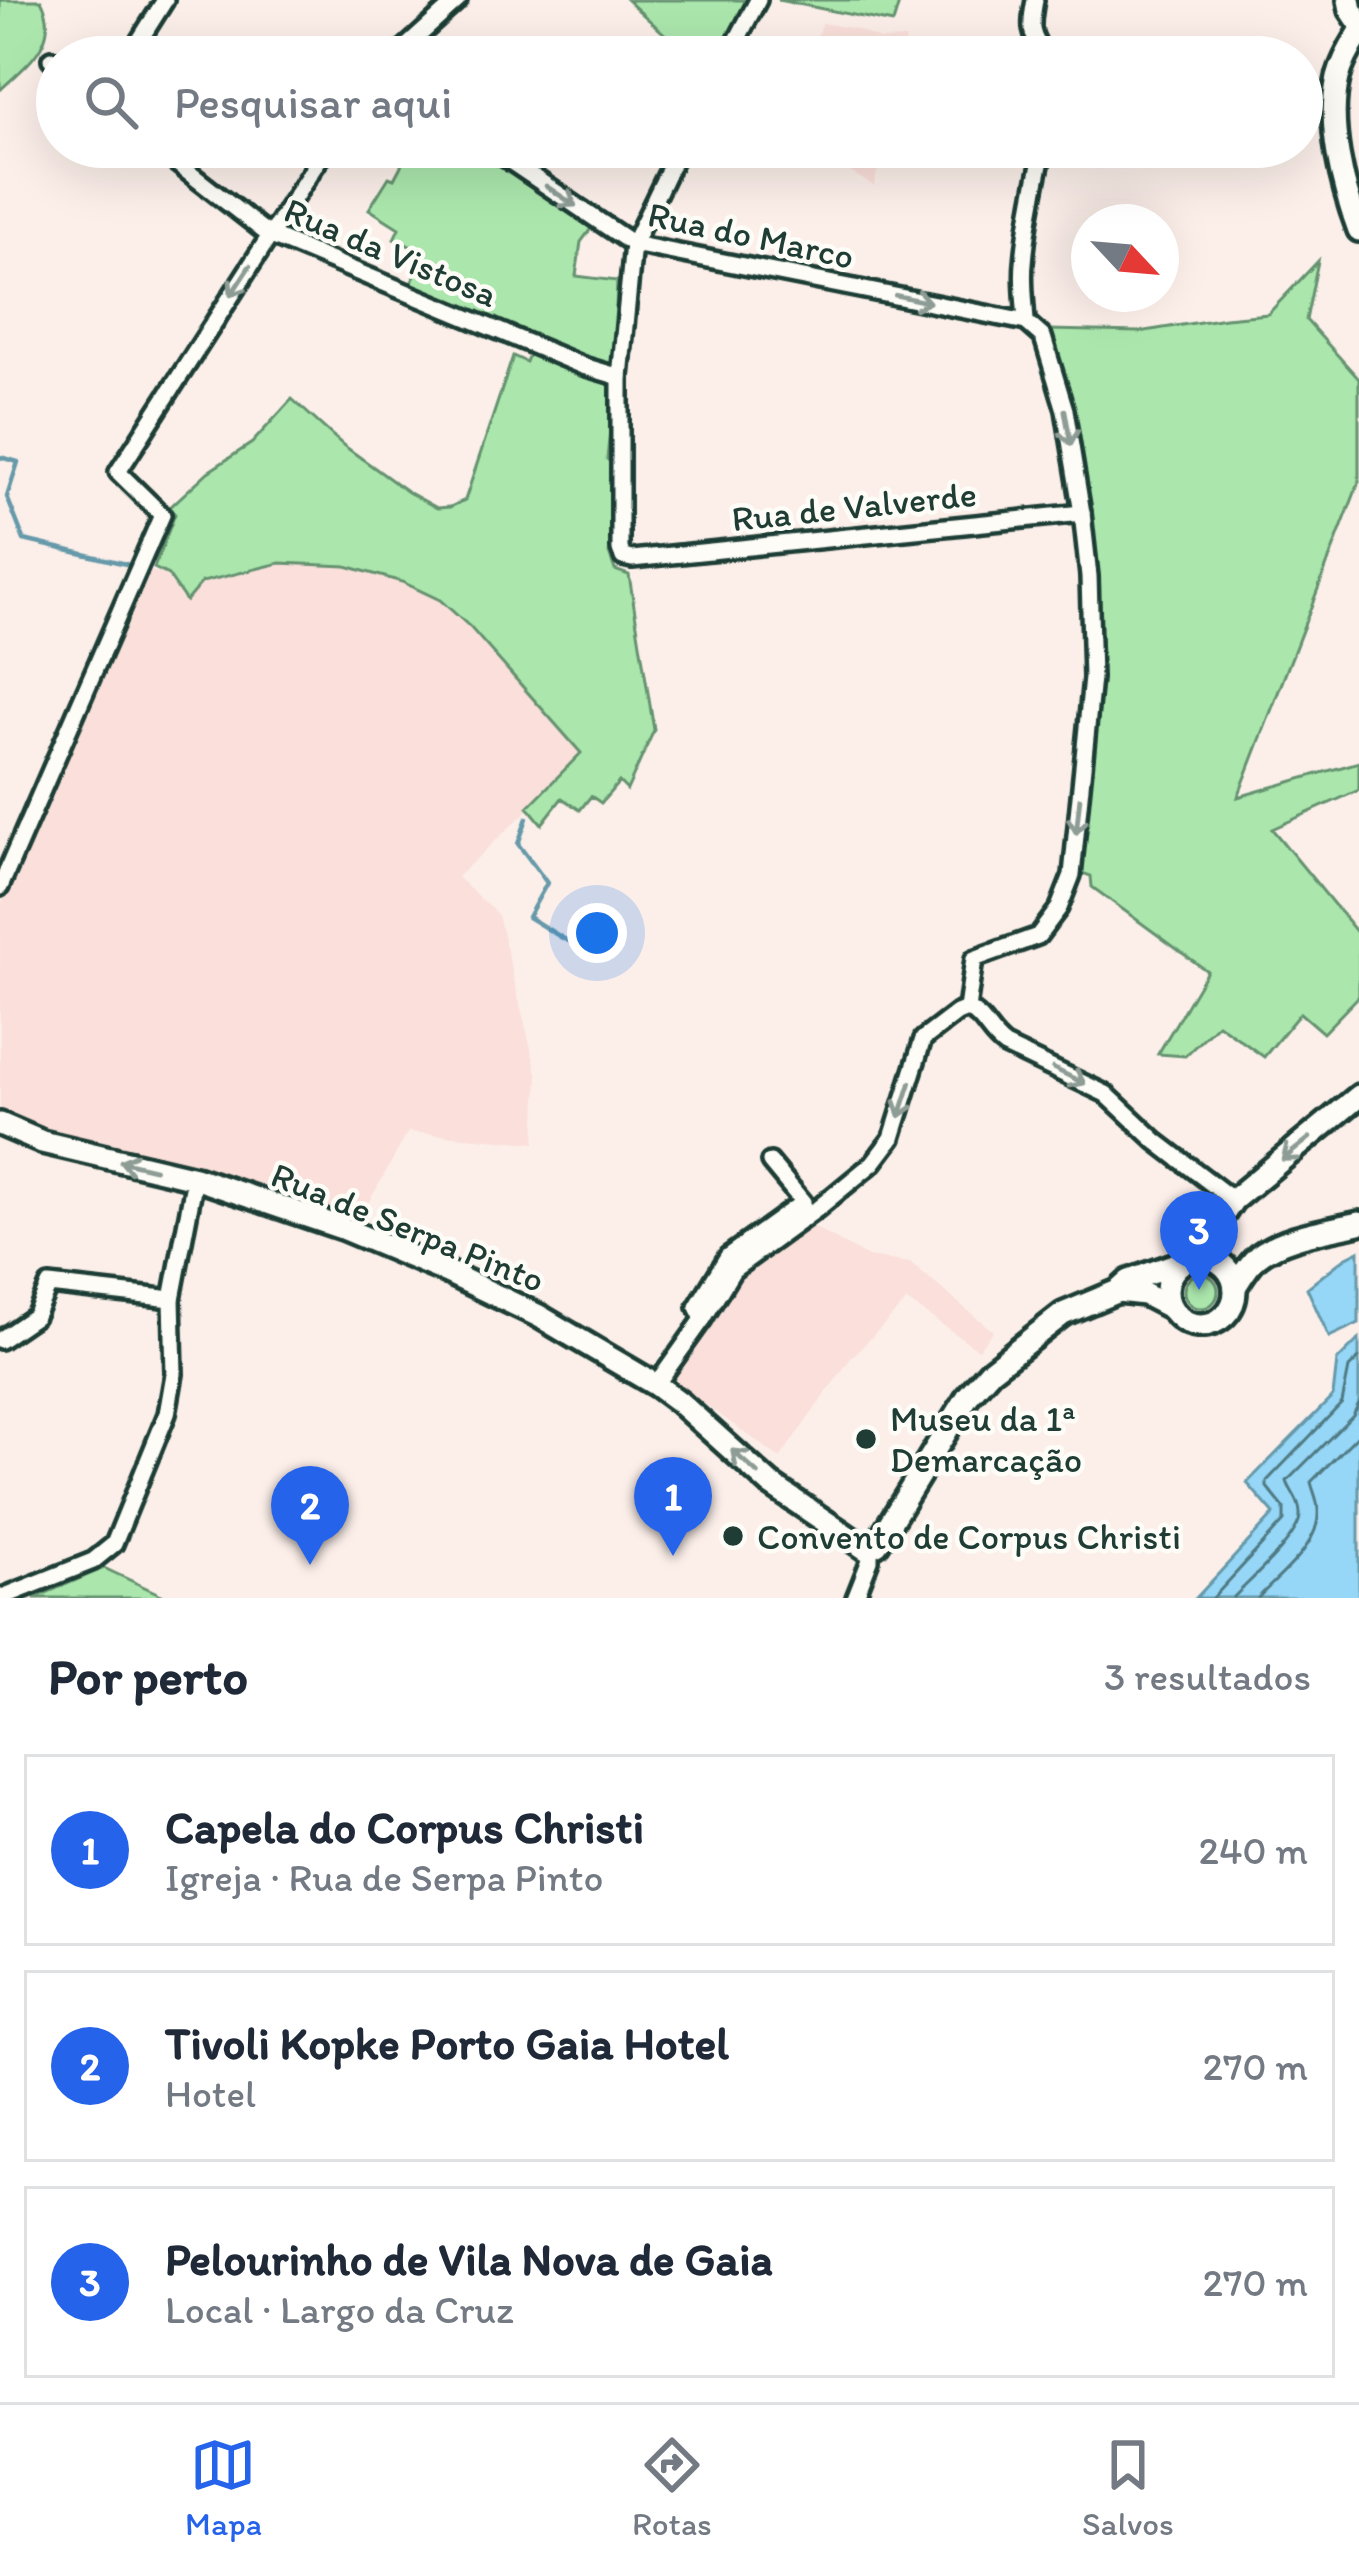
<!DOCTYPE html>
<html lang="pt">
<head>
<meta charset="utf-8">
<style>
  body { margin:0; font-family:Itim,sans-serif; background:#f2f2f3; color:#1f2937 }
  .compass { position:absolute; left:1071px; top:204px; width:108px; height:108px; border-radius:50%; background:#fff; box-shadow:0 12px 48px #0002; rotate:116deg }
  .you { position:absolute; left:597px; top:933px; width:42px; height:42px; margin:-30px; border:9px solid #fff; border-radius:50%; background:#1a73e8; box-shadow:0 0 0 18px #1a73e833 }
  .badge { display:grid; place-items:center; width:78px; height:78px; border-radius:50%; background:#2563eb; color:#fff; font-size:39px; font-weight:700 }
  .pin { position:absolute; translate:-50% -99px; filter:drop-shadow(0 3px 6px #0008) }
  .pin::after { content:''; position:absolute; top:63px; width:42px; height:36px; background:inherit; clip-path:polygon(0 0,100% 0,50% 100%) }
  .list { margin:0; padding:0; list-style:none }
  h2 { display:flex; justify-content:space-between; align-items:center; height:156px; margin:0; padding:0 48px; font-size:51px }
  h2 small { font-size:39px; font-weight:400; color:#747a83 }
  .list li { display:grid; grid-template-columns:78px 1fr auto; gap:36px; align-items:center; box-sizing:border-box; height:192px; margin:0 24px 24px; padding:0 24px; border:3px solid #e0e1e3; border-radius:0px }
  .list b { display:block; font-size:45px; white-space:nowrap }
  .list p { margin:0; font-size:39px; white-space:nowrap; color:#747a83 }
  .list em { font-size:39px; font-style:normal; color:#747a83 }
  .icon { flex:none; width:66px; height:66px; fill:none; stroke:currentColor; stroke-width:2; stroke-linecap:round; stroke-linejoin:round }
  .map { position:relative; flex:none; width:1359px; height:1598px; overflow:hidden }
  .search { position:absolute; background:#fff; box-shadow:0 12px 48px #0002; left:36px; right:36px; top:36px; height:132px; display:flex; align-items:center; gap:30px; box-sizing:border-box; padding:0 42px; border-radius:66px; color:#747a83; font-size:45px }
  .sheet { height:804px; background:#fff }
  nav { display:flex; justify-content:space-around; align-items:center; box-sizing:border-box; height:168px; border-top:3px solid #e0e1e3; background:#fff; font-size:33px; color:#747a83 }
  nav a { display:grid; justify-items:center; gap:6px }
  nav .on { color:#2563eb }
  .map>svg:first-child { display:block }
  .built { fill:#fadfda }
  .green { fill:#abe7ad; stroke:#659270; stroke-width:3 }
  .water { fill:#96d6f7; stroke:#6699a9; stroke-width:3 }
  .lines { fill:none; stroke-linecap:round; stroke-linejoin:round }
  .shore { stroke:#4f7a82; stroke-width:3 }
  .stream { stroke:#6699a9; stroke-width:4.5 }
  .minor-casing { stroke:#1f3d34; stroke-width:24 }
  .tertiary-casing { stroke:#1f3d34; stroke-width:30 }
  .secondary-casing { stroke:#1f3d34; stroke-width:30 }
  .minor { stroke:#fdfcf7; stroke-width:15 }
  .tertiary { stroke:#fdfcf7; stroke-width:21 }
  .secondary { stroke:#fdfcf7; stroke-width:21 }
  .oneway { stroke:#8e9c96 }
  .poi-dot { fill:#1f3d34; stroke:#fdfcf7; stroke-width:4.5 }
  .labels { text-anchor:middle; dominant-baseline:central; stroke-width:9; stroke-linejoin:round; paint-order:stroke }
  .street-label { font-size:36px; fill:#1f3d34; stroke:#fdfcf7 }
  .poi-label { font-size:36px; fill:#1f3d34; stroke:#fdfcf7; text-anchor:start }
</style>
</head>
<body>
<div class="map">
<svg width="1359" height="1598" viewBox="0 0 1359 1598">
  <rect width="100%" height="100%" fill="#fcefea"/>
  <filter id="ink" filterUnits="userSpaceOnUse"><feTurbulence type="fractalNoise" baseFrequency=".00833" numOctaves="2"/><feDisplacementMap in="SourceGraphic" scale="24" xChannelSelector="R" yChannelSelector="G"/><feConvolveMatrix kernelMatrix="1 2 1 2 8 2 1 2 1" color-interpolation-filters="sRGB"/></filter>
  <g filter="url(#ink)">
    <g class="built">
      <polygon points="822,23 856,29 880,40 906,39 902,57 808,57"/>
      <polygon points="807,147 883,147 874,186 810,148"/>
      <polygon points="320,543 425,568 586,755 457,877 498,915 538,1077 535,1143 408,1132 355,1227 0,1121 0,907 145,570 163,574 177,587"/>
      <polygon points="808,1224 868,1257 910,1263 993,1331 978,1349 907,1301 851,1358 780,1458 670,1379 741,1271"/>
    </g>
    <g class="green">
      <path d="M0,0h41c21,40 -13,64 -41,90z"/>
      <polygon points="627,0 752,0 722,57 690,57"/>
      <polygon points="778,0 900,0 893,23"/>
      <polygon points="411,147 477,147 593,226 581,242 576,276 617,281 614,368 585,363 410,287 424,252 394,239 399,228 369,209 389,177 394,179"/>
      <polygon points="1318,261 1306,320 1359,379 1359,482 1238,797 1359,762 1359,790 1272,829 1359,935 1359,996 1323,1033 1300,1013 1264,1057 1218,1024 1185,1056 1158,1054 1207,971 1092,887 1091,876 1082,873 1085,809 1102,679 1092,535 1074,430 1050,330 1139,332 1225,318 1268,314"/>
      <polygon points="529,354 558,367 607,383 614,390 607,459 613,465 613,543 609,553 615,570 629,575 654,730 627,790 619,782 601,803 591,796 580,810 562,798 542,824 528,807 581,753 470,627 440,600 402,582 346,566 280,563 202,582 186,601 168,575 154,568 175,514 169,508 208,472 252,443 292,399 343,445 408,492 437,508 450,507 465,500 513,356 526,362"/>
      <circle cx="1201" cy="1291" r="17"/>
      <polygon points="104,1568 168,1598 34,1598"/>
    </g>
    <g class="water">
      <polygon points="1359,1251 1359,1323 1329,1337 1307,1288 1345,1258"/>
      <polygon points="1359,1339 1359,1598 1196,1598 1274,1514 1247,1483 1333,1396 1337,1361"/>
    </g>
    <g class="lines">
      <g class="shore">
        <polyline points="1213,1598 1284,1521 1284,1508 1267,1487 1267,1481 1342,1403 1349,1368 1359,1358"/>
        <path d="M1233,1598c16,-17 66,-61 67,-82 1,-15 -10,-24 -13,-35l66,-66 6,-12"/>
        <path d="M1258,1598c21,-23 63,-53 60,-88 0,-10 -5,-19 -7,-28l48,-48"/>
      </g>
      <g class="stream">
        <polyline points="0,457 18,462 7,497 24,540 126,564"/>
        <polyline points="527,818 518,844 547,883 528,917 564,939 593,949"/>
      </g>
      <g class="minor-casing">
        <g id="minor">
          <path d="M1035,0c-5,28 -6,33 11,57"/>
          <polyline points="129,57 165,0"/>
          <polyline points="395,57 458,0"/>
          <polyline points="728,57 758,0"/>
          <polyline points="51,59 57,65"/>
          <polyline points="156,147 269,235 583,366 620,377"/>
          <polyline points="489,147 633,244 1026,322"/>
          <polyline points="680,147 633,244 620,377 620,549 623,557 632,559 1082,513"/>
          <polyline points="0,887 162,515 118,472 327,147"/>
          <path d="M967,1009l7,-50 64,-23 21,-28 13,-33 20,-197 -3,-102 -7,-63 -17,-103 -22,-73 -17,-15c-1,-19 -4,-40 -2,-59 3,-39 11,-77 20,-116"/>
          <path d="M967,1009c18,8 21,25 38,37l101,48 50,47 77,59"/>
          <polyline points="703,1319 697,1307 728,1256 803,1202 770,1162"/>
          <polyline points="0,1340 35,1316 49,1285 172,1299"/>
          <polyline points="656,1385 703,1319 733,1270 817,1209 873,1163 892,1138 923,1039 957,1013 967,1009"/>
          <polyline points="0,1598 93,1561 114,1544 167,1414 174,1374 172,1299 195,1178"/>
          <polyline points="855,1598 870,1560 870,1549"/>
        </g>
      </g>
      <g class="tertiary-casing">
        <g id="tertiary">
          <polyline points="1349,0 1351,10 1359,22"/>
          <path d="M1359,34c-9,14 -17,28 -21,44 -11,47 4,107 21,152"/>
          <polyline points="0,1124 42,1142 195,1178 342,1228 447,1272 539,1316 656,1385 679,1402 770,1484 866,1549 877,1544 968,1396 990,1371 1063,1314 1118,1291 1129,1281 1184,1261"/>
          <polyline points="1203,1257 1213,1230 1233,1200 1359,1096"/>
          <polyline points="1118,1291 1144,1294 1171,1308"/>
        </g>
      </g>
      <g class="secondary-casing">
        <g id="secondary">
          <circle cx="1201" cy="1291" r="34"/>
          <path d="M1235,1287c7,-11 14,-23 23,-31 28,-21 68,-25 101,-33"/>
        </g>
      </g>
      <use href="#minor" class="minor"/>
      <use href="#tertiary" class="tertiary"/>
      <use href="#secondary" class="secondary"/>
    </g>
    <defs><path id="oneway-shaft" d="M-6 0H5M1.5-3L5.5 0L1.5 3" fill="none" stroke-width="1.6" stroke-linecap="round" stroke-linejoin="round" transform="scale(3)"/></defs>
    <g class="oneway">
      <use href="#oneway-shaft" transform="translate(561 196) rotate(34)"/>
      <use href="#oneway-shaft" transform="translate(240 281) rotate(123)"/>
      <use href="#oneway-shaft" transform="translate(913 299) rotate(12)"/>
      <use href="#oneway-shaft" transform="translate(1068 428) rotate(80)"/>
      <use href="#oneway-shaft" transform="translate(1078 816) rotate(96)"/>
      <use href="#oneway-shaft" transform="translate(1069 1076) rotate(26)"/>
      <use href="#oneway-shaft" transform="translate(905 1100) rotate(108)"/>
      <use href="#oneway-shaft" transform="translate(1296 1149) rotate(141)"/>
      <use href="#oneway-shaft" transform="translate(137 1165) rotate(-167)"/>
      <use href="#oneway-shaft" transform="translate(745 1462) rotate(-138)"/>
    </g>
  </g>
  <g class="poi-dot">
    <circle cx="866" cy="1439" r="12"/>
    <circle cx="733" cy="1536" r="12"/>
  </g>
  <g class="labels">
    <g class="street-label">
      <text transform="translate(751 235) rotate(12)">Rua do Marco</text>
      <text transform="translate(391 252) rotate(23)">Rua da Vistosa</text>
      <text transform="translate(854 506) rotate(-6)">Rua de Valverde</text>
      <text transform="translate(408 1227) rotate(22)">Rua de Serpa Pinto</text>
    </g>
    <g class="poi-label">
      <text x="890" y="1418">Museu da 1ª<tspan x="890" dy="41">Demarcação</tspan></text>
      <text x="757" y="1536">Convento de Corpus Christi</text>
    </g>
  </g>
</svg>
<svg class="compass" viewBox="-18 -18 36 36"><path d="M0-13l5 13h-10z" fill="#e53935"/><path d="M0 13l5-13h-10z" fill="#747a83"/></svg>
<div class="you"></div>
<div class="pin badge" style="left:673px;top:1556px">1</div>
<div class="pin badge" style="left:310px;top:1565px">2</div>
<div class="pin badge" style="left:1199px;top:1290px">3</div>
<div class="search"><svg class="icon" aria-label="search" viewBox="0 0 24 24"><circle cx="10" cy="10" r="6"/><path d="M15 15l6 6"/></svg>Pesquisar aqui</div>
</div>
<section class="sheet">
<h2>Por perto<small>3 resultados</small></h2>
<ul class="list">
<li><span class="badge">1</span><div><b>Capela do Corpus Christi</b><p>Igreja · Rua de Serpa Pinto</p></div><em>240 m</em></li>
<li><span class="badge">2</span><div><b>Tivoli Kopke Porto Gaia Hotel</b><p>Hotel</p></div><em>270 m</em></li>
<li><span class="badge">3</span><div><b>Pelourinho de Vila Nova de Gaia</b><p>Local · Largo da Cruz</p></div><em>270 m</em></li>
</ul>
</section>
<nav>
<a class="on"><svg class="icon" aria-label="map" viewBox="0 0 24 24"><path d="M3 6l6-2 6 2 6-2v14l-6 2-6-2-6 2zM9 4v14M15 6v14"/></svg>Mapa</a>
<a><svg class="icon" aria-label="directions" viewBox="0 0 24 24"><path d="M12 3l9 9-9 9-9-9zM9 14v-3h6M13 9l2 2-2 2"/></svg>Rotas</a>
<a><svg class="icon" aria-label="saved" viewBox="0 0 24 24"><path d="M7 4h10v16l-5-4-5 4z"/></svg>Salvos</a>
</nav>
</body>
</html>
